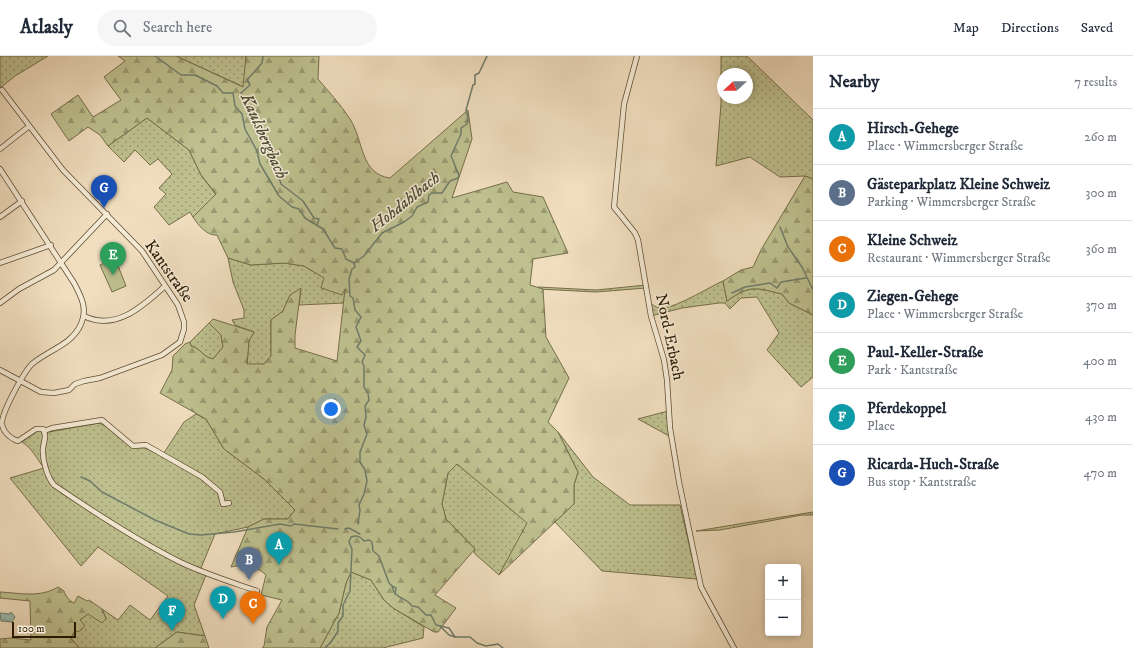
<!DOCTYPE html>
<html lang="en">
<head>
<meta charset="utf-8">
<style>
  body { margin:0; font-family:"IM FELL DW Pica",serif; background:#f6f6f7; color:#1f2937 }
  .controls { position:absolute; right:12px; bottom:12px; display:grid; overflow:hidden; border-radius:4px; box-shadow:0 2px 6px #0003 }
  .controls button { width:36px; height:36px; display:grid; place-items:center; padding:0; border:0; border-bottom:1px solid #e0e1e3; background:#fff; color:#1f2937; font:20px sans-serif }
  .compass { position:absolute; left:717px; top:12px; width:36px; height:36px; border-radius:50%; background:#fff; box-shadow:0 2px 6px #0003; rotate:249deg }
  .scale { position:absolute; left:12px; bottom:10px; width:64px; box-sizing:border-box; padding-left:4px; border:2px solid #2e1d03; border-top:0; font-size:11px; line-height:14px; white-space:nowrap; color:#2e1d03; -webkit-text-stroke:3px #f5ead5; paint-order:stroke }
  .you { position:absolute; left:331px; top:353px; width:14px; height:14px; margin:-10px; border:3px solid #fff; border-radius:50%; background:#1a73e8; box-shadow:0 0 0 6px #1a73e833 }
  .badge { display:grid; place-items:center; width:26px; height:26px; border-radius:50%; background:#2563eb; color:#fff; font-size:13px; font-weight:700 }
  .pin { position:absolute; translate:-50% -33px; filter:drop-shadow(0 1px 2px #0008) }
  .pin::after { content:''; position:absolute; top:21px; width:14px; height:12px; background:inherit; clip-path:polygon(0 0,100% 0,50% 100%) }
  .list { margin:0; padding:0; list-style:none }
  h2 { display:flex; justify-content:space-between; align-items:center; height:52px; margin:0; padding:0 16px; font-size:17px }
  h2 small { font-size:13px; font-weight:400; color:#747a83 }
  .list li { display:grid; grid-template-columns:26px 1fr auto; gap:12px; align-items:center; box-sizing:border-box; height:56px; padding:0 16px; border-top:1px solid #e0e1e3 }
  .list b { display:block; font-size:15px; white-space:nowrap }
  .list p { margin:0; font-size:13px; white-space:nowrap; color:#747a83 }
  .list em { font-size:13px; font-style:normal; color:#747a83 }
  .icon { flex:none; width:22px; height:22px; fill:none; stroke:currentColor; stroke-width:2; stroke-linecap:round; stroke-linejoin:round }
  .map { position:relative; flex:none; width:813px; height:592px; overflow:hidden }
  header { display:flex; align-items:center; gap:24px; box-sizing:border-box; height:56px; padding:0 20px; background:#fff; border-bottom:1px solid #e0e1e3 }
  header strong { font-size:19px }
  nav { display:flex; gap:22px; margin-inline-start:auto; font-size:14px }
  .search { width:280px; height:36px; background:#f6f6f7; display:flex; align-items:center; gap:10px; box-sizing:border-box; padding:0 14px; border-radius:22px; color:#747a83; font-size:15px }
  main { display:flex }
  aside { flex:1; background:#fff }
  .map>svg:first-child { display:block }
  .grass { fill:url(#grass-dots); stroke:#766e49; fill-rule:evenodd }
  .forest { fill:url(#forest-firs); stroke:#766e49 }
  .park { fill:#bec08f; stroke:#766e49 }
  .water { fill:url(#water-ripples); stroke:#6f7c6a }
  .lines { fill:none; stroke-linecap:round; stroke-linejoin:round }
  .stream { stroke:#6f7c6a; stroke-width:1.5 }
  .street-casing { stroke:#5e4d32; stroke-width:6 }
  .street { stroke:#f5ead5; stroke-width:4.5 }
  .labels { text-anchor:middle; dominant-baseline:central; stroke-width:3; stroke-linejoin:round; paint-order:stroke }
  .street-label { font-size:16px; fill:#2e1d03; stroke:#f5ead5 }
  .water-label { font-size:17px; font-style:italic; fill:#4e4d37; stroke:#f5ead5 }
</style>
</head>
<body>
<header>
<strong>Atlasly</strong>
<div class="search"><svg class="icon" aria-label="search" viewBox="0 0 24 24"><circle cx="10" cy="10" r="6"/><path d="M15 15l6 6"/></svg>Search here</div>
<nav><a>Map</a><a>Directions</a><a>Saved</a></nav>
</header>
<main>
<div class="map">
<svg width="813" height="592" viewBox="0 0 813 592">
  <defs>
    <pattern id="grass-dots" width="8" height="8" patternUnits="userSpaceOnUse"><rect width="8" height="8" fill="#bec08f"/><path d="M2 2h.1M6 6h.1" fill="none" stroke="#9b9b73" stroke-width="1.8" stroke-linecap="round"/></pattern>
    <pattern id="forest-firs" width="22" height="20" patternUnits="userSpaceOnUse"><rect width="22" height="20" fill="#bec08f"/><path d="M5 1l3.5 6h-7zM16 11l3.5 6h-7z" fill="#9b9b73"/></pattern>
    <pattern id="water-ripples" width="26" height="14" patternUnits="userSpaceOnUse"><rect width="26" height="14" fill="#9abcaf"/><path d="M2 4q2-2 4 0t4 0M15 11q2-2 4 0t4 0" fill="none" stroke="#85a195"/></pattern>
  </defs>
  <rect width="100%" height="100%" fill="#f0debf"/>
  <filter id="stains"><feTurbulence type="fractalNoise" baseFrequency=".005" numOctaves="4"/><feColorMatrix values="0 0 0 0 .2 0 0 0 0 .09 0 0 0 0 .02 0 0 0 .5 -.17"/></filter>
  <radialGradient id="worn" r=".72"><stop offset=".6" stop-color="#630" stop-opacity="0"/><stop offset="1" stop-color="#630" stop-opacity=".3"/></radialGradient>
  <g class="grass">
    <polygon points="0,0 48,0 15,20 0,32"/>
    <polygon points="176,0 246,0 244,31"/>
    <path d="M721,0h26l66,64v59l-8,-3 -25,1 -30,-20 -34,9 5,-62zM723,18h24v24h-24z"/>
    <polygon points="147,62 189,94 201,119 216,139 193,161 190,156 169,169 154,151 166,138 159,132 172,118 158,103 150,109 135,94 124,106 108,90"/>
    <polygon points="228,202 251,209 284,207 304,210 325,222 321,232 345,232 344,247 299,249 301,233 290,239 283,255 271,264 271,300 264,308 247,309 249,285 254,276 235,269 232,264 244,262 244,254 233,226"/>
    <path d="M723,225l4,20c24,-17 29,-13 55,-7l7,9 24,12v62l-12,10 -34,-37 12,-17 -22,-36 -16,1 -11,11 -5,-6h-6l-37,5 -31,8 -3,-14c3,2 8,5 11,6 14,2 50,-21 64,-27z"/>
    <polygon points="646,229 646,232 596,236 537,233 538,231 596,234"/>
    <path d="M209,267l12,12 2,12 -10,12c-12,-3 -11,-10 -22,-13l-1,-4z"/>
    <polygon points="668,355 671,381 638,363"/>
    <path d="M196,358l10,5 18,30 40,30 31,31 -7,9h-24l-16,8 -33,7 -14,34 5,7 -12,30 11,31 -28,-4 -22,16h-76l-8,-9 9,-19 8,-6 18,5 -4,-10 16,11 12,-15 20,15 18,-24 -70,-49 -17,19 -71,-88 34,-10c-8,-10 -11,-19 -22,-26l16,-12 5,3 56,-10 12,6 22,18 12,1 17,8 22,-34z"/>
    <polygon points="558,376 593,421 630,449 680,449 697,523 602,515 555,466 574,448 574,429 578,416"/>
    <polygon points="457,408 528,467 499,519 474,497 475,493 446,463 442,448 448,417"/>
    <polygon points="813,456 813,459 802,459 720,474 696,475"/>
    <polygon points="351,516 371,524 384,544 393,552 424,571 423,582 383,592 320,592 339,557 346,527"/>
  </g>
  <g class="forest">
    <path d="M118,0h58l67,31 3,-31h73l-1,23c11,13 23,26 32,40 14,22 10,55 40,59l78,-68 4,29 -20,59 55,-16 6,10 30,5 25,56 -35,6 -3,26 13,4 3,48 23,41 -21,44 10,10 20,40 -4,13v19l-75,71 28,-52 -70,-59 -9,9 -6,31 4,15 29,30 -40,46 21,13 -18,24h-4l-41,-24 -9,-8 -13,-20 -20,-8 -5,11 -7,30 -19,35h-58l2,-2 3,-19 15,-27 -21,-5 5,-20c-10,-10 -23,-11 -35,-8l17,-40 16,-8h24l7,-9 -31,-31 -40,-30 -18,-30 -46,-26 12,-23 1,-14 12,-12 5,-2 1,4c11,3 10,10 22,13l10,-12 -2,-12 -12,-12 4,-4 41,13 -5,9 -2,23h17l7,-8v-36l12,-9 7,-16 11,-7 -6,47v13l42,13 8,-72 -3,6 -21,-7 3,-10 -20,-12 -20,-3 -33,2 -23,-7 -11,-23c-10,1 -19,-10 -24,-18l23,-23 -15,-19 -12,-25 -42,-32 -39,28 -8,-11 -12,-8 -19,14 -18,-27 27,-19 15,22 28,-17 -17,-23 21,-16z"/>
    <path d="M805,120l8,3v136l-24,-12 -7,-9c-26,-6 -31,-10 -55,7l-4,-20 18,-11 12,-3 8,-17z"/>
    <path d="M58,531l6,4c1,4 5,10 10,12l4,-7 9,5 2,-1 13,9 4,10 -4,4 -14,-9 -8,6 5,6 -5,5 -6,1 -3,6 8,10h-79v-9l11,-1 20,2 -1,-39 -30,-3v-6c20,1 40,6 58,-5z"/>
    <polygon points="177,576 205,580 209,592 155,592"/>
  </g>
  <polygon class="park" points="115,202 126,230 112,236 100,209"/>
  <polygon class="water" points="11,556 15,561 12,566 1,565 0,557 10,558"/>
  <g class="lines">
    <g class="stream">
      <polyline points="155,0 181,19 195,19 217,30 223,37 233,37 235,50 242,58 245,73 257,95 260,108 279,140 292,151 299,153 305,162 323,173 335,192 342,193 346,203 354,207"/>
      <polyline points="263,0 262,7 247,24 250,29 241,37 249,60 264,80 265,91 273,103 281,128 303,145 314,162 319,163 317,169"/>
      <polyline points="780,171 788,191 802,211 813,234"/>
      <polyline points="732,237 745,231 770,227 777,232 781,226 806,222"/>
      <polyline points="81,421 90,425 102,436 155,464 189,478 201,479 234,476 280,468 291,470 294,468 338,473"/>
      <path d="M358,468l2,-14 -1,-5 5,-11 3,-13 -2,-11 -5,-8v-10l7,-18 -3,-9 2,-8 -1,-11 4,-6 -1,-7 -4,-6v-21l-2,-4 3,-7 -8,-8 4,-6 -5,-14 5,-10 -6,-7 -2,-12 -3,-2 -1,-17 3,-10 3,-2 -1,-4 10,-7 18,-23 22,-11 8,-6 5,-9 11,-5 1,-7 3,-2h10l8,-12 8,-3 1,-3c-4,-6 -4,-12 -8,-19l10,-22v-6l6,-4 1,-6 -2,-8 7,-25 2,-1v-9l4,-2 8,-17"/>
      <polyline points="345,473 349,472 360,478"/>
      <polyline points="392,530 396,532 395,538"/>
      <polyline points="440,570 449,579 455,581"/>
      <path d="M325,592l6,-6 7,-11v-8l5,-7v-11l7,-14 2,-42 -3,-7 2,-5c6,-2 9,-1 13,4l5,-1 3,2 1,9 6,5 10,27 3,3c2,13 14,11 20,20l6,1 8,8h5l5,10 13,3 6,9h15l7,6 9,3 12,-2 5,4"/>
    </g>
    <g class="street-casing">
      <g id="street">
        <polyline points="637,0 624,48 614,151 635,177 638,184 651,260 664,304 667,324 670,372 679,426 701,531 734,592"/>
        <polyline points="0,93 28,71"/>
        <path d="M0,113l74,114c7,13 14,26 7,41 -9,21 -33,26 -49,40 -8,8 -31,49 -30,60 1,8 9,15 16,17l18,-12h7c4,8 1,11 0,19 -1,11 4,29 11,37 41,28 82,55 126,77 25,12 51,20 77,29"/>
        <polyline points="0,161 22,145"/>
        <polyline points="0,207 51,189"/>
        <polyline points="0,247 19,233 54,214 107,158"/>
        <path d="M84,260c32,16 60,-11 81,-30"/>
        <polyline points="0,314 41,336 54,337 69,334 75,328 84,325 100,322 162,299 180,286 184,273 184,266 178,249 142,195 63,114 2,34"/>
        <polyline points="44,375 52,372 102,364 133,390 146,389 202,421 220,436 223,448 229,447"/>
      </g>
    </g>
    <use href="#street" class="street"/>
  </g>
  <g class="labels">
    <g class="street-label">
      <text transform="translate(169 215) rotate(55)">Kantstraße</text>
      <text transform="translate(670 281) rotate(78)">Nord-Erbach</text>
    </g>
    <g class="water-label">
      <text transform="translate(264 80) rotate(66)">Kaulsbergbach</text>
      <text transform="translate(405 146) rotate(-39)">Hohdahlbach</text>
    </g>
  </g>
  <rect width="100%" height="100%" filter="url(#stains)"/>
  <rect width="100%" height="100%" fill="url(#worn)"/>
</svg>
<div class="controls">
<button>+</button>
<button>−</button>
</div>
<svg class="compass" viewBox="-18 -18 36 36"><path d="M0-13l5 13h-10z" fill="#e53935"/><path d="M0 13l5-13h-10z" fill="#747a83"/></svg>
<div class="scale">100 m</div>
<div class="you"></div>
<div class="pin badge" style="left:279px;top:509px;background:#0f9aa8">A</div>
<div class="pin badge" style="left:249px;top:524px;background:#5c6f8a">B</div>
<div class="pin badge" style="left:253px;top:568px;background:#e8710a">C</div>
<div class="pin badge" style="left:223px;top:563px;background:#0f9aa8">D</div>
<div class="pin badge" style="left:113px;top:219px;background:#2e9e5b">E</div>
<div class="pin badge" style="left:172px;top:575px;background:#0f9aa8">F</div>
<div class="pin badge" style="left:104px;top:152px;background:#1a4fb4">G</div>
</div>
<aside>
<h2>Nearby<small>7 results</small></h2>
<ul class="list">
<li><span class="badge" style="background:#0f9aa8">A</span><div><b>Hirsch-Gehege</b><p>Place · Wimmersberger Straße</p></div><em>260 m</em></li>
<li><span class="badge" style="background:#5c6f8a">B</span><div><b>Gästeparkplatz Kleine Schweiz</b><p>Parking · Wimmersberger Straße</p></div><em>300 m</em></li>
<li><span class="badge" style="background:#e8710a">C</span><div><b>Kleine Schweiz</b><p>Restaurant · Wimmersberger Straße</p></div><em>360 m</em></li>
<li><span class="badge" style="background:#0f9aa8">D</span><div><b>Ziegen-Gehege</b><p>Place · Wimmersberger Straße</p></div><em>370 m</em></li>
<li><span class="badge" style="background:#2e9e5b">E</span><div><b>Paul-Keller-Straße</b><p>Park · Kantstraße</p></div><em>400 m</em></li>
<li><span class="badge" style="background:#0f9aa8">F</span><div><b>Pferdekoppel</b><p>Place</p></div><em>430 m</em></li>
<li><span class="badge" style="background:#1a4fb4">G</span><div><b>Ricarda-Huch-Straße</b><p>Bus stop · Kantstraße</p></div><em>470 m</em></li>
</ul>
</aside>
</main>
</body>
</html>
